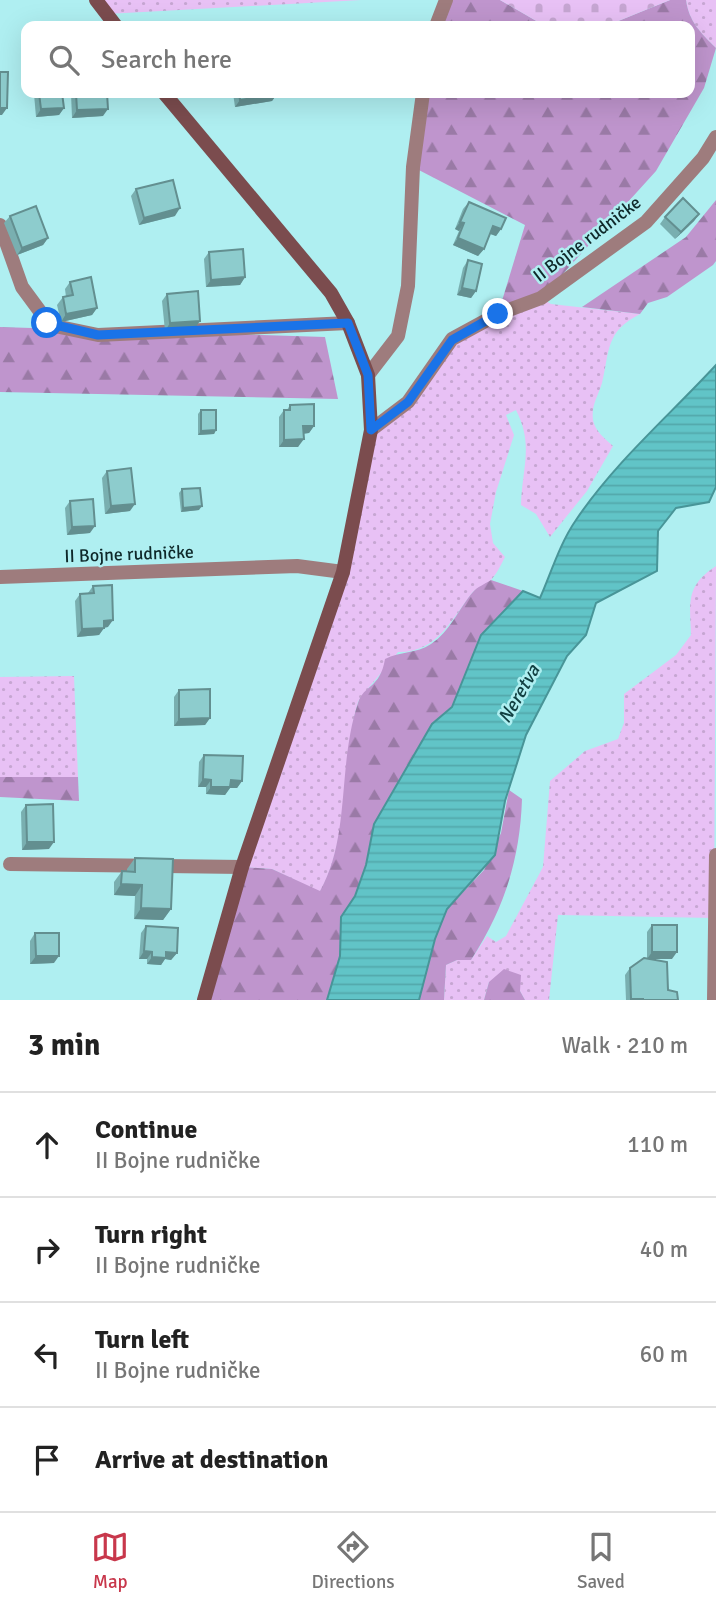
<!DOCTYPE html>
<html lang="en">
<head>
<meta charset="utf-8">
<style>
  body { margin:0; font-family:Signika,sans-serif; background:#f2f2f2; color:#222 }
  .stop { position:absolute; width:21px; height:21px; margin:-16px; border:5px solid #1a73e8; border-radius:50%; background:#fff }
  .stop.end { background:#1a73e8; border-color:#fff; box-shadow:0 2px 7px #0008 }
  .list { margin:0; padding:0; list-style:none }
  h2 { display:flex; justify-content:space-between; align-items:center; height:91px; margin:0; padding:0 28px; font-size:30px }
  h2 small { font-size:23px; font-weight:400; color:#767676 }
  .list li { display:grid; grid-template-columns:46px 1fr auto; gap:21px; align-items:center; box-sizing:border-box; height:105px; padding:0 28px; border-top:2px solid #e0e0e0 }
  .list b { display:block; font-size:26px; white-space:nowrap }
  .list p { margin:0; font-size:23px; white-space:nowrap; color:#767676 }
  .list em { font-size:23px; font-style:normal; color:#767676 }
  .icon { flex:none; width:38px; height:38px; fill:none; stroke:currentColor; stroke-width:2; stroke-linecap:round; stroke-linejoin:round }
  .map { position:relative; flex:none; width:716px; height:1000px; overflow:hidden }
  .search { position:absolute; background:#fff; box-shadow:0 7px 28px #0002; left:21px; right:21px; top:21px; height:77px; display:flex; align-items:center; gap:18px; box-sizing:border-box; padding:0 24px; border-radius:14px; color:#767676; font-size:26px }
  .sheet { height:511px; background:#fff }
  nav { display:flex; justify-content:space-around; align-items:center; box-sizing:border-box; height:98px; border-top:2px solid #e0e0e0; background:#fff; font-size:19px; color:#767676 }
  nav a { display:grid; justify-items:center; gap:4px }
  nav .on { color:#c8374b }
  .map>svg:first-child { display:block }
  .grass { fill:url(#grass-dots) }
  .forest { fill:url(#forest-firs) }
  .cemetery { fill:url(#cemetery-stones) }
  .water { fill:url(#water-rules); stroke:#489598; stroke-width:2 }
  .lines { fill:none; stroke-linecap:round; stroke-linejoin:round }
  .street { stroke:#9e7c7d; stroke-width:14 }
  .secondary { stroke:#7b4c4e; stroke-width:14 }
  .wall { fill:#79afb0 }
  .shaded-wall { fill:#638f90 }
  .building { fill:#8dcccd; stroke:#638f90; stroke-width:2 }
  .route { stroke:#1a73e8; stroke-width:9 }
  .labels { text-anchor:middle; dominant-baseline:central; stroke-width:5; stroke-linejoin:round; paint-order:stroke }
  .street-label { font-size:18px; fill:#0e2829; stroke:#afeff1 }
  .water-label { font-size:19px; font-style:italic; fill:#124042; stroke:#afeff1 }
</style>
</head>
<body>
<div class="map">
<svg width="716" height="1000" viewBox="0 0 716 1000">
  <defs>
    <pattern id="grass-dots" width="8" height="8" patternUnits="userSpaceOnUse" patternTransform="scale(1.75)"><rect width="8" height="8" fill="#e8c1f5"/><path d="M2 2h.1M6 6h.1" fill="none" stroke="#c6a6d2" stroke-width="1.8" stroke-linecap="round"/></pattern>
    <pattern id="forest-firs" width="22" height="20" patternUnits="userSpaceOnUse" patternTransform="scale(1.75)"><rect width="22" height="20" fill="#bf95cd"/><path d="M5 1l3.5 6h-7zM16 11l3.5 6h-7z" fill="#9a7aa6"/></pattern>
    <pattern id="cemetery-stones" width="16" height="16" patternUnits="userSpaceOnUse" patternTransform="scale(1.75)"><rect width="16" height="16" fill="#e8c1f5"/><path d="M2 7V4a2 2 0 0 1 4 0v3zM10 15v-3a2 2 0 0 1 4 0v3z" fill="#c6a6d2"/></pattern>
    <pattern id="water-rules" width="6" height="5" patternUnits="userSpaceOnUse" patternTransform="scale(1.75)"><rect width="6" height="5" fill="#61c4c7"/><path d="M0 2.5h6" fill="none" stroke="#53a8ab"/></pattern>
  </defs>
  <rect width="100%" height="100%" fill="#afeff1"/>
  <g class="grass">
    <polygon points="96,0 361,0 107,14"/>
    <path d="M686,0h30v48c-15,-15 -27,-26 -30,-48z"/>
    <path d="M541,298l10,6 89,10c-35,18 -30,36 -38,69 -4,13 -11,23 -9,37 2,11 12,19 20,26l-26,45 -37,46 -14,-23 -15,-9c1,-37 13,-60 -5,-95l-10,5 8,20 -18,57 -6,32 3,19 12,14c-4,8 -9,18 -15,24 -5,5 -13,6 -18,12 -21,27 -35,60 -74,59 -7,10 -38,45 -40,50 -18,62 -7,134 -38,190l-48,-23 -30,-2 101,-295 28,-142 37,-28 44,-63z"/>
    <path d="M716,566l-2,352 -156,-3 -9,85h-24l-5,-9 -31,-9 -5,18h-40l2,-35 11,-5h14l16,-24 9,6 10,-6 37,-69 7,-86 35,-30 33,-12 6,-16v-29l52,-39 15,-20c-1,-32 -6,-49 25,-69z"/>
    <polygon points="74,676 78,777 0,777 0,677"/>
  </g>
  <g class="forest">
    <polygon points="447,0 500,0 545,26 436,26"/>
    <path d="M670,0h16c3,22 15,33 30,48l-12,40 -48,83 -115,127 -43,16 27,-89 -112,-58 10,-74h267v-67h-84z"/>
    <polygon points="716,200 716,261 713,265 667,297 648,303 640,314 582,307 686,237"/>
    <polygon points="0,327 325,337 338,399 0,392"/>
    <path d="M491,580l32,11 -42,44 -29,72 -20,17 -58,100 -8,41 -11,31 -14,21 -1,39 -13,44h-123l38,-133 30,2 48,22c31,-55 17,-125 38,-188 6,-19 22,-14 27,-44 15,-8 31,-5 46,-15 19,-12 28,-36 42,-52 4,-5 12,-8 18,-12z"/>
    <polygon points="0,777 78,777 79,801 0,797"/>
    <path d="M509,790l13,9c-2,61 -18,110 -51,161h-14l-11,5 -2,35h-25l16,-61 12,-30 37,-39 17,-37z"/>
    <polygon points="504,969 521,975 520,991 525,1000 484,1000 489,982"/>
  </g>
  <polygon class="cemetery" points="500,0 670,0 606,26 545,26"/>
  <path class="water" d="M716,365v122l-7,15 -33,6 -18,23 -1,40 -61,32 -10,32 -19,21 -41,79 -21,66 -10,54 -48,54 -12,30 -16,61h-92l13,-44 1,-39 14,-21 11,-31 8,-41 58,-100 20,-17 29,-72 42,-44 17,7c11,-25 20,-55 36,-78 39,-58 93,-104 140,-155z"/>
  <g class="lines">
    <g class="street">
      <polyline points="436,26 446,0"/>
      <polyline points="0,225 22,287 50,325 98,335 348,323"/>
      <polyline points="368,375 398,336 408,286 413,167 423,93"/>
      <polyline points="371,430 408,402 452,339 498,314 541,298 646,222 703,158 716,137"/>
      <polyline points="0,577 297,566 343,572"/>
      <polyline points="10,864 242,867"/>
      <polyline points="714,1000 716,855"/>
    </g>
    <g class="secondary">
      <polyline points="96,0 116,26"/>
      <polyline points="164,93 331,293 348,323 368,375 371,430 343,572 242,867 204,1000"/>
    </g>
  </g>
  <g class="wall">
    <polygon points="26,39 26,78 22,78 22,45"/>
    <polygon points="35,93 62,93 64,108 59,115 36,117 34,94"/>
    <polygon points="71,93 107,93 103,116 72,118"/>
    <polygon points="233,93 277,93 277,94 272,101 235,107"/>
    <polygon points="136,189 175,216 139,225 131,196"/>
    <polygon points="469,202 501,229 496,236 490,234 484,249 478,256 453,245 459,231 455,229 463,209"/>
    <polygon points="699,214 694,221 675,239 660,224 665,217"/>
    <polygon points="10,216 48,238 43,245 17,255 4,223"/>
    <polygon points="209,252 245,277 240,285 206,287 204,259"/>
    <polygon points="468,260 476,291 471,298 457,295 463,268"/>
    <polygon points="70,282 97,308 92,315 61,322 57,305 63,297 66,297 65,289"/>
    <polygon points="167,294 195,328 165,331 162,301"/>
    <polygon points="290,405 314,426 309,433 303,434 298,447 279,447 279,417 284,410 287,410"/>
    <polygon points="201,410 216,430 214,434 198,435 198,414"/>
    <polygon points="107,471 130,511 105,514 102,478"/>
    <polygon points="182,489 199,510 181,512 179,493"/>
    <polygon points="70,501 90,533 67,535 65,508"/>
    <polygon points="93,586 108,627 104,628 99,635 77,637 75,601 80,594 88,593"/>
    <polygon points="179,690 210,718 205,725 174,726 174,697"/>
    <polygon points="204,755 242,781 237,788 230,788 225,795 206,794 206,787 198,787 199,762"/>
    <polygon points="26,805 49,849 22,850 21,812"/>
    <polygon points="135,858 171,909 163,920 134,919 135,896 114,895 114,882 122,871 127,871 127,869"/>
    <polygon points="652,925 672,959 649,959 668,990 678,1000 626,1000 625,975 630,968 647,959 647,932"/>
    <polygon points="146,926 177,953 171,960 165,959 161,965 147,964 147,959 139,959 141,933"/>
    <polygon points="35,933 54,963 30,964 30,941"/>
  </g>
  <g class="shaded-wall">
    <polygon points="277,94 272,101 235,107 240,100"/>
    <polygon points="0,108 7,108 2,115 0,115"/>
    <polygon points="64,108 59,115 36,117 41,109"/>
    <polygon points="108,109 103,116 72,118 77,110"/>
    <polygon points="180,208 175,216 139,225 144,218"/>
    <polygon points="699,214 694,221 675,239 681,232"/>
    <polygon points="460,222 464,223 459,231 455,229"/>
    <polygon points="493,226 501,229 496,236 488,233"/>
    <polygon points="48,238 43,245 17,255 22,248"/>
    <polygon points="458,238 484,249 478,256 453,245"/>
    <polygon points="245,277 240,285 206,287 211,280"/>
    <polygon points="462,288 476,291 471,298 457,295"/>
    <polygon points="97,308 92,315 61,322 66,314"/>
    <polygon points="200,321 195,328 165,331 170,323"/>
    <polygon points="303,426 314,426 309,433 298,434"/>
    <polygon points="216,430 214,434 198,435 201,431"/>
    <polygon points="304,439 298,447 279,447 284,440"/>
    <polygon points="135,504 130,511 105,514 111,506"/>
    <polygon points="202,506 199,510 181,512 183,508"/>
    <polygon points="95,526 90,533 67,535 72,527"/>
    <polygon points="113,620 108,627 99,628 104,621"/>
    <polygon points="104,628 99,635 77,637 82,629"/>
    <polygon points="210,718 205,725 174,726 179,719"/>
    <polygon points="203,779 211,780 206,787 198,787"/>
    <polygon points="231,780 242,781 237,788 230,788 225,795 206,794 211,787"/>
    <polygon points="27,842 54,842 49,849 22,850"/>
    <polygon points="121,884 142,885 135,896 114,895"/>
    <polygon points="141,908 171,909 163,920 134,919"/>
    <polygon points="144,951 152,952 147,959 139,959"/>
    <polygon points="166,952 177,953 171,960 165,959 161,965 147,964 152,957"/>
    <polygon points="652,952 677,952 672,959 647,959"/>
    <polygon points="36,956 59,956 54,963 30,964"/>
  </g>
  <g class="building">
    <polygon points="0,72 8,72 7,108 0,108"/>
    <polygon points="39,93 62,93 64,108 41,109"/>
    <polygon points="76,93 107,93 108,109 77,110"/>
    <polygon points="239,93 277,93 277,94 240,100"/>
    <polygon points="173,180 180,208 144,218 136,189"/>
    <polygon points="683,198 699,214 681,232 665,217"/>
    <polygon points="469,202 506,218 501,229 493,226 484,249 458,238 464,223 460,222"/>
    <polygon points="36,206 48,238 22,248 10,216"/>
    <polygon points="243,249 245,277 211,280 209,252"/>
    <polygon points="468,260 482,264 476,291 462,288"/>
    <polygon points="91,277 97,308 66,314 63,297 73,295 70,282"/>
    <polygon points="198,291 200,321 170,323 167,294"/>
    <polygon points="314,404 314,426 303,426 304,439 284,440 284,410 290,410 290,405"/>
    <polygon points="201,410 216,410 216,430 201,431"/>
    <polygon points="131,468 135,504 111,506 107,471"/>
    <polygon points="200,488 202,506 183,508 182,489"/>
    <polygon points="93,499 95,526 72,527 70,501"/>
    <polygon points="112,585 113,620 104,621 104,628 82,629 80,594 94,593 93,586"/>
    <polygon points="210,689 210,718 179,719 179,690"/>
    <polygon points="204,755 243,756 242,781 231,780 230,787 211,787 211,780 203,779"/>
    <polygon points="53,804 54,842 27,842 26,805"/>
    <polygon points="135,858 173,859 171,909 141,908 142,885 121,884 122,871 135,872"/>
    <rect x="652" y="925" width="25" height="27"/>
    <polygon points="146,926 178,928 177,953 166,952 166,958 152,957 152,952 144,951"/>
    <polygon points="35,933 59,933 59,956 36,956"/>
    <polygon points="644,958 667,962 668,990 677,992 678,1000 643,1000 643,999 631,999 630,968"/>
  </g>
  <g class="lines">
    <polyline class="route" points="47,323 98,335 348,323 368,375 371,430 408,402 452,340 498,314"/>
  </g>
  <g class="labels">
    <g class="street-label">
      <text transform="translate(587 239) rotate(-37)">II Bojne rudničke</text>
      <text transform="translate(129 554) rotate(-2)">II Bojne rudničke</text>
    </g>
    <g class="water-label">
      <text transform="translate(519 694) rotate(-60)">Neretva</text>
    </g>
  </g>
</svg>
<div class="stop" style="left:47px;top:323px"></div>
<div class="stop end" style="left:498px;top:314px"></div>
<div class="search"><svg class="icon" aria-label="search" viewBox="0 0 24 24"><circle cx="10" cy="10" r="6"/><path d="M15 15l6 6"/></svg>Search here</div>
</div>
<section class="sheet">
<h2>3 min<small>Walk · 210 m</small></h2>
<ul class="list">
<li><svg class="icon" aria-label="ahead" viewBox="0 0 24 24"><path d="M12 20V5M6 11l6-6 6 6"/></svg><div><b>Continue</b><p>II Bojne rudničke</p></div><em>110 m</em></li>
<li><svg class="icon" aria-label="right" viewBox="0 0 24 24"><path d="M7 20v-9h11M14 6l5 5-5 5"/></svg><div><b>Turn right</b><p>II Bojne rudničke</p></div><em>40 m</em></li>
<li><svg class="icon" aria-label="left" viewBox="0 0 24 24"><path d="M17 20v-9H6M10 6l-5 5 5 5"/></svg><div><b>Turn left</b><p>II Bojne rudničke</p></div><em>60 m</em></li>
<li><svg class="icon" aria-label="arrive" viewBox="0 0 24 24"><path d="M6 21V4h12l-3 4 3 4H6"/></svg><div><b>Arrive at destination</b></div></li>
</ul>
</section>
<nav>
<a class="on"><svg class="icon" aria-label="map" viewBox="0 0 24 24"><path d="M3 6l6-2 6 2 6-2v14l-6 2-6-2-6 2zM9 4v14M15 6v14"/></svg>Map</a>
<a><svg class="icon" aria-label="directions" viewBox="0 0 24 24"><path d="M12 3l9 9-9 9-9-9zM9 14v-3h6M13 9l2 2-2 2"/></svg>Directions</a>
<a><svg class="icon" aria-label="saved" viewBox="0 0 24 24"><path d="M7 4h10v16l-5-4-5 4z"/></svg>Saved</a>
</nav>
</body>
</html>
